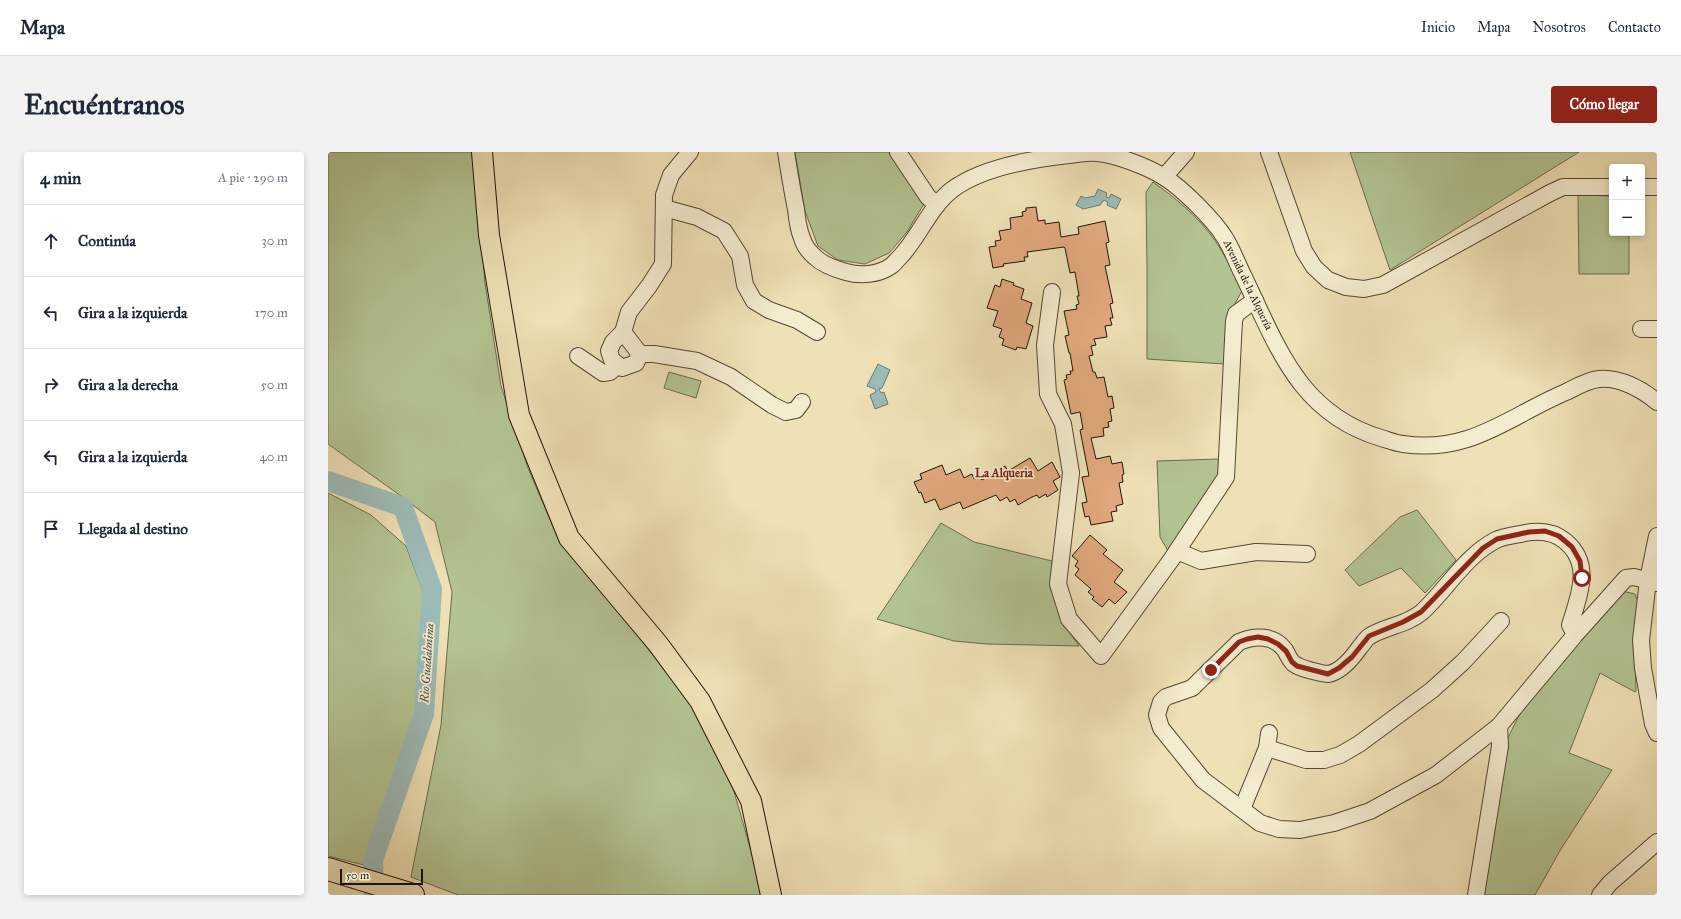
<!DOCTYPE html>
<html lang="es">
<head>
<meta charset="utf-8">
<style>
  body { margin:0; font-family:"IM FELL Great Primer",serif; background:#f2f2f3; color:#1f2937 }
  .controls { position:absolute; right:12px; top:12px; display:grid; overflow:hidden; border-radius:4px; box-shadow:0 2px 6px #0003 }
  .controls button { width:36px; height:36px; display:grid; place-items:center; padding:0; border:0; border-bottom:1px solid #e0e1e3; background:#fff; color:#1f2937; font:20px sans-serif }
  .scale { position:absolute; left:12px; bottom:10px; width:83px; box-sizing:border-box; padding-left:4px; border:2px solid #1f1409; border-top:0; font-size:11px; line-height:14px; white-space:nowrap; color:#1f1409; -webkit-text-stroke:3px #f4eccf; paint-order:stroke }
  .stop { position:absolute; width:12px; height:12px; margin:-9px; border:3px solid #8f2418; border-radius:50%; background:#fff }
  .stop.end { background:#8f2418; border-color:#fff; box-shadow:0 1px 4px #0008 }
  .list { margin:0; padding:0; list-style:none }
  h2 { display:flex; justify-content:space-between; align-items:center; height:52px; margin:0; padding:0 16px; font-size:17px }
  h2 small { font-size:13px; font-weight:400; color:#747a83 }
  .list li { display:grid; grid-template-columns:26px 1fr auto; gap:12px; align-items:center; box-sizing:border-box; height:72px; padding:0 16px; border-top:1px solid #e0e1e3 }
  .list b { display:block; font-size:15px; white-space:nowrap }
  .list em { font-size:13px; font-style:normal; color:#747a83 }
  .icon { flex:none; width:22px; height:22px; fill:none; stroke:currentColor; stroke-width:2; stroke-linecap:round; stroke-linejoin:round }
  .map { position:relative; flex:none; width:1329px; height:743px; overflow:hidden; border-radius:4px }
  header { display:flex; align-items:center; gap:24px; box-sizing:border-box; height:56px; padding:0 20px; background:#fff; border-bottom:1px solid #e0e1e3 }
  header strong { font-size:19px }
  nav { display:flex; gap:22px; margin-inline-start:auto; font-size:14px }
  .intro { display:flex; align-items:center; justify-content:space-between; box-sizing:border-box; height:96px; padding:0 24px }
  h1 { margin:0; font-size:28px }
  .button { padding:10px 18px; border-radius:4px; background:#8f2418; color:#fff; font-size:14px; font-weight:700 }
  main { display:flex; gap:24px; padding:0 24px }
  aside { flex:1; background:#fff; border-radius:4px; box-shadow:0 2px 6px #0003 }
  .map>svg:first-child { display:block }
  .green { fill:#b3c492; stroke:#696c4e }
  .water { fill:#9dbbb7; stroke:#6b7871 }
  .lines { fill:none; stroke-linecap:round; stroke-linejoin:round }
  .river { stroke:#9dbbb7; stroke-width:20 }
  .building { fill:#e1a97d; stroke:#1f1409 }
  .minor-casing { stroke:#534734; stroke-width:18 }
  .major-casing { stroke:#1f1409; stroke-width:22 }
  .highway-casing { stroke:#1f1409; stroke-width:24 }
  .minor { stroke:#f4eccf; stroke-width:16 }
  .major { stroke:#eee1b5; stroke-width:20 }
  .highway { stroke:#eee1b5; stroke-width:22 }
  .route { stroke:#8f2418; stroke-width:5 }
  .labels { text-anchor:middle; dominant-baseline:central; stroke-width:3.5; stroke-linejoin:round; paint-order:stroke }
  .street-label { font-size:11px; fill:#1f1409; stroke:#f4eccf }
  .neighbourhood-label { font-size:12px; font-weight:bold; fill:#7a1f14; stroke:#f4eccf }
  .water-label { font-size:12px; font-style:italic; fill:#4b4e46; stroke:#f4eccf }
</style>
</head>
<body>
<header>
<strong>Mapa</strong>
<nav><a>Inicio</a><a>Mapa</a><a>Nosotros</a><a>Contacto</a></nav>
</header>
<div class="intro"><h1>Encuéntranos</h1><a class="button">Cómo llegar</a></div>
<main>
<aside>
<h2>4 min<small>A pie · 290 m</small></h2>
<ul class="list">
<li><svg class="icon" aria-label="ahead" viewBox="0 0 24 24"><path d="M12 20V5M6 11l6-6 6 6"/></svg><div><b>Continúa</b></div><em>30 m</em></li>
<li><svg class="icon" aria-label="left" viewBox="0 0 24 24"><path d="M17 20v-9H6M10 6l-5 5 5 5"/></svg><div><b>Gira a la izquierda</b></div><em>170 m</em></li>
<li><svg class="icon" aria-label="right" viewBox="0 0 24 24"><path d="M7 20v-9h11M14 6l5 5-5 5"/></svg><div><b>Gira a la derecha</b></div><em>50 m</em></li>
<li><svg class="icon" aria-label="left" viewBox="0 0 24 24"><path d="M17 20v-9H6M10 6l-5 5 5 5"/></svg><div><b>Gira a la izquierda</b></div><em>40 m</em></li>
<li><svg class="icon" aria-label="arrive" viewBox="0 0 24 24"><path d="M6 21V4h12l-3 4 3 4H6"/></svg><div><b>Llegada al destino</b></div></li>
</ul>
</aside>
<div class="map">
<svg width="1329" height="743" viewBox="0 0 1329 743">
  <rect width="100%" height="100%" fill="#eee1b5"/>
  <filter id="stains"><feTurbulence type="fractalNoise" baseFrequency=".005" numOctaves="4"/><feColorMatrix values="0 0 0 0 .2 0 0 0 0 .09 0 0 0 0 .02 0 0 0 .5 -.17"/></filter>
  <radialGradient id="worn" r=".72"><stop offset=".6" stop-color="#630" stop-opacity="0"/><stop offset="1" stop-color="#630" stop-opacity=".3"/></radialGradient>
  <g class="green">
    <polygon points="0,0 151,0 148,22 157,131 173,234 200,316 232,391 295,465 366,556 405,636 431,727 433,743 130,743 83,725 113,573 124,440 107,370 73,344 0,292"/>
    <polygon points="467,0 565,0 597,50 579,80 561,101 537,112 510,108 490,94 477,59"/>
    <polygon points="1022,0 1251,0 1062,118"/>
    <path d="M825,30c27,19 55,43 71,73 7,12 12,24 18,36l-15,27 -3,46 -77,-5v-90l-1,-77z"/>
    <polygon points="1250,43 1284,44 1284,81 1301,81 1301,122 1251,122"/>
    <polygon points="341,220 373,229 368,246 336,236"/>
    <polygon points="891,307 892,319 840,399 832,385 829,309"/>
    <polygon points="0,341 43,363 78,394 97,445 89,556 72,611 36,713 0,704"/>
    <polygon points="1089,358 1128,408 1097,441 1073,416 1031,434 1017,418 1072,365"/>
    <polygon points="613,371 646,390 724,409 725,442 734,468 751,494 659,492 626,489 549,467"/>
    <polygon points="1294,439 1307,442 1310,450 1306,487 1308,539 1307,540 1272,521 1241,601 1284,618 1233,697 1207,743 1151,743 1176,594 1197,551"/>
  </g>
  <g class="water">
    <polygon points="770,37 779,41 778,45 781,46 783,42 793,47 788,57 779,53 780,50 776,48 772,53 755,57 748,53 753,44 757,46 767,44"/>
    <polygon points="550,212 562,218 554,236 551,237 553,241 556,240 560,252 547,257 542,243 548,240 547,237 539,234"/>
  </g>
  <g class="lines">
    <polyline class="river" points="0,329 75,355 104,437 96,562 45,708 46,743"/>
  </g>
  <g class="building">
    <polygon points="708,55 710,69 717,68 717,72 731,70 733,85 751,82 750,75 777,69 781,90 778,91 782,113 777,114 785,151 782,152 785,166 782,166 784,173 777,174 779,185 766,187 768,193 763,194 765,203 761,204 765,220 767,220 769,226 776,225 780,245 784,244 786,256 782,257 784,269 780,270 781,275 775,276 776,284 763,286 768,307 782,304 784,312 794,310 796,322 794,323 795,330 791,331 795,352 788,354 789,359 783,360 785,369 763,373 761,364 757,365 754,351 759,350 754,325 761,324 752,278 755,277 752,260 743,262 736,228 739,227 738,223 743,222 742,219 745,219 742,201 741,201 737,184 741,183 736,159 749,157 748,153 751,152 749,144 751,144 747,120 742,121 737,96 736,95 699,100 700,105 696,105 697,109 675,112 676,114 665,116 661,95 668,94 667,89 673,88 671,79 683,77 682,66 695,64 694,60 698,59 698,56"/>
    <polygon points="674,127 686,131 685,133 696,137 693,147 704,151 698,171 705,174 698,197 689,195 688,198 674,193 676,187 671,185 674,177 665,174 670,159 659,156 667,133 672,135"/>
    <polygon points="702,306 710,319 724,310 732,325 725,329 730,338 719,345 718,342 711,346 709,343 704,345 690,353 687,347 682,350 679,345 672,349 668,343 635,357 632,350 612,358 607,347 597,351 593,340 591,341 586,330 594,327 592,322 614,313 618,323 632,317 636,326 644,322 646,327 652,324 654,328 677,314 680,319"/>
    <polygon points="762,383 779,398 775,402 795,418 786,430 799,440 787,452 781,447 774,455 764,447 766,445 760,440 763,437 747,423 751,417 747,414 750,409 744,404"/>
  </g>
  <g class="lines">
    <g class="minor-casing">
      <g id="minor">
        <polyline points="362,0 343,23 336,43 335,112 321,134 301,160 295,180 285,190 281,199 284,208 294,216 308,211 312,202 326,202 369,209 403,225 444,253 458,260 468,258 474,250"/>
        <path d="M458,0c3,19 6,38 10,57 1,10 2,20 6,29 2,7 7,14 13,19 8,8 20,12 31,15 14,4 32,3 45,-6 3,-2 5,-5 8,-8 20,-20 30,-51 54,-69 30,-22 79,-30 116,-34 9,-1 20,-3 29,-2 19,2 50,14 66,24 18,11 50,43 61,61 7,11 12,25 18,37 34,70 55,138 138,163 7,2 14,5 22,6 68,10 106,-28 163,-52 10,-5 22,-12 33,-13 20,-2 43,10 58,23"/>
        <polyline points="570,0 600,45 609,53"/>
        <polyline points="941,0 976,99 986,115 1000,128 1018,135 1036,137 1055,133 1222,41 1235,35 1284,35"/>
        <polyline points="836,25 858,0"/>
        <polyline points="1314,35 1329,35"/>
        <polyline points="336,56 369,65 396,79 412,104 417,133 426,149 441,158 469,168 489,180"/>
        <polyline points="724,140 717,193 720,242 735,272 743,321 730,432 741,467 773,504 843,408 898,325 906,169 908,162 927,148"/>
        <polyline points="1313,177 1329,177"/>
        <polyline points="295,180 312,202"/>
        <polyline points="250,204 275,221 282,220 290,213"/>
        <polyline points="1329,384 1320,428 1313,488 1315,516 1325,572 1329,581"/>
        <polyline points="849,399 873,409 928,400 979,402"/>
        <path d="M1247,483l-5,-10c9,-29 23,-61 -5,-84 -12,-10 -25,-11 -40,-8 -9,2 -21,3 -29,7 -31,16 -49,49 -74,72 -15,13 -36,14 -52,24 -4,2 -7,8 -10,11 -7,10 -19,25 -32,27 -4,0 -11,-2 -15,-3 -7,-2 -14,-3 -20,-8 -4,-4 -5,-8 -8,-13 -11,-15 -30,-15 -46,-8l-47,46 -26,9 -5,5 -4,13 4,13 42,52 57,43 19,6 21,1 34,-7 36,-12 66,-36 63,-49 76,-91 51,-57 8,-1 23,6"/>
        <polyline points="939,596 978,608 996,608 1012,603 1031,592 1104,538 1135,510 1173,469"/>
        <polyline points="914,657 939,596 941,581"/>
        <polyline points="1148,743 1172,594 1171,574"/>
        <polyline points="1272,743 1282,731 1329,690"/>
      </g>
    </g>
    <g class="major-casing">
      <polyline id="major" points="154,0 161,83 191,263 241,386 330,492 372,549 423,649 443,743"/>
    </g>
    <g class="highway-casing">
      <polyline id="highway" points="0,717 85,743"/>
    </g>
    <use href="#minor" class="minor"/>
    <use href="#major" class="major"/>
    <use href="#highway" class="highway"/>
  </g>
  <g class="lines">
    <polyline class="route" points="883,518 911,490 919,487 930,485 940,487 950,492 958,499 964,510 969,514 1000,522 1011,516 1024,505 1041,484 1075,470 1093,460 1155,396 1169,387 1201,380 1217,379 1231,384 1244,395 1252,409 1254,426"/>
  </g>
  <g class="labels">
    <g class="street-label">
      <text transform="translate(920 133) rotate(64)">Avenida de la Alquería</text>
    </g>
    <g class="neighbourhood-label">
      <text x="676" y="321">La Alqueria</text>
    </g>
    <g class="water-label">
      <text transform="translate(99 511) rotate(-86)">Rio Guadalmina</text>
    </g>
  </g>
  <rect width="100%" height="100%" filter="url(#stains)"/>
  <rect width="100%" height="100%" fill="url(#worn)"/>
</svg>
<div class="controls">
<button>+</button>
<button>−</button>
</div>
<div class="scale">50 m</div>
<div class="stop" style="left:1254px;top:426px"></div>
<div class="stop end" style="left:883px;top:518px"></div>
</div>
</main>
</body>
</html>
